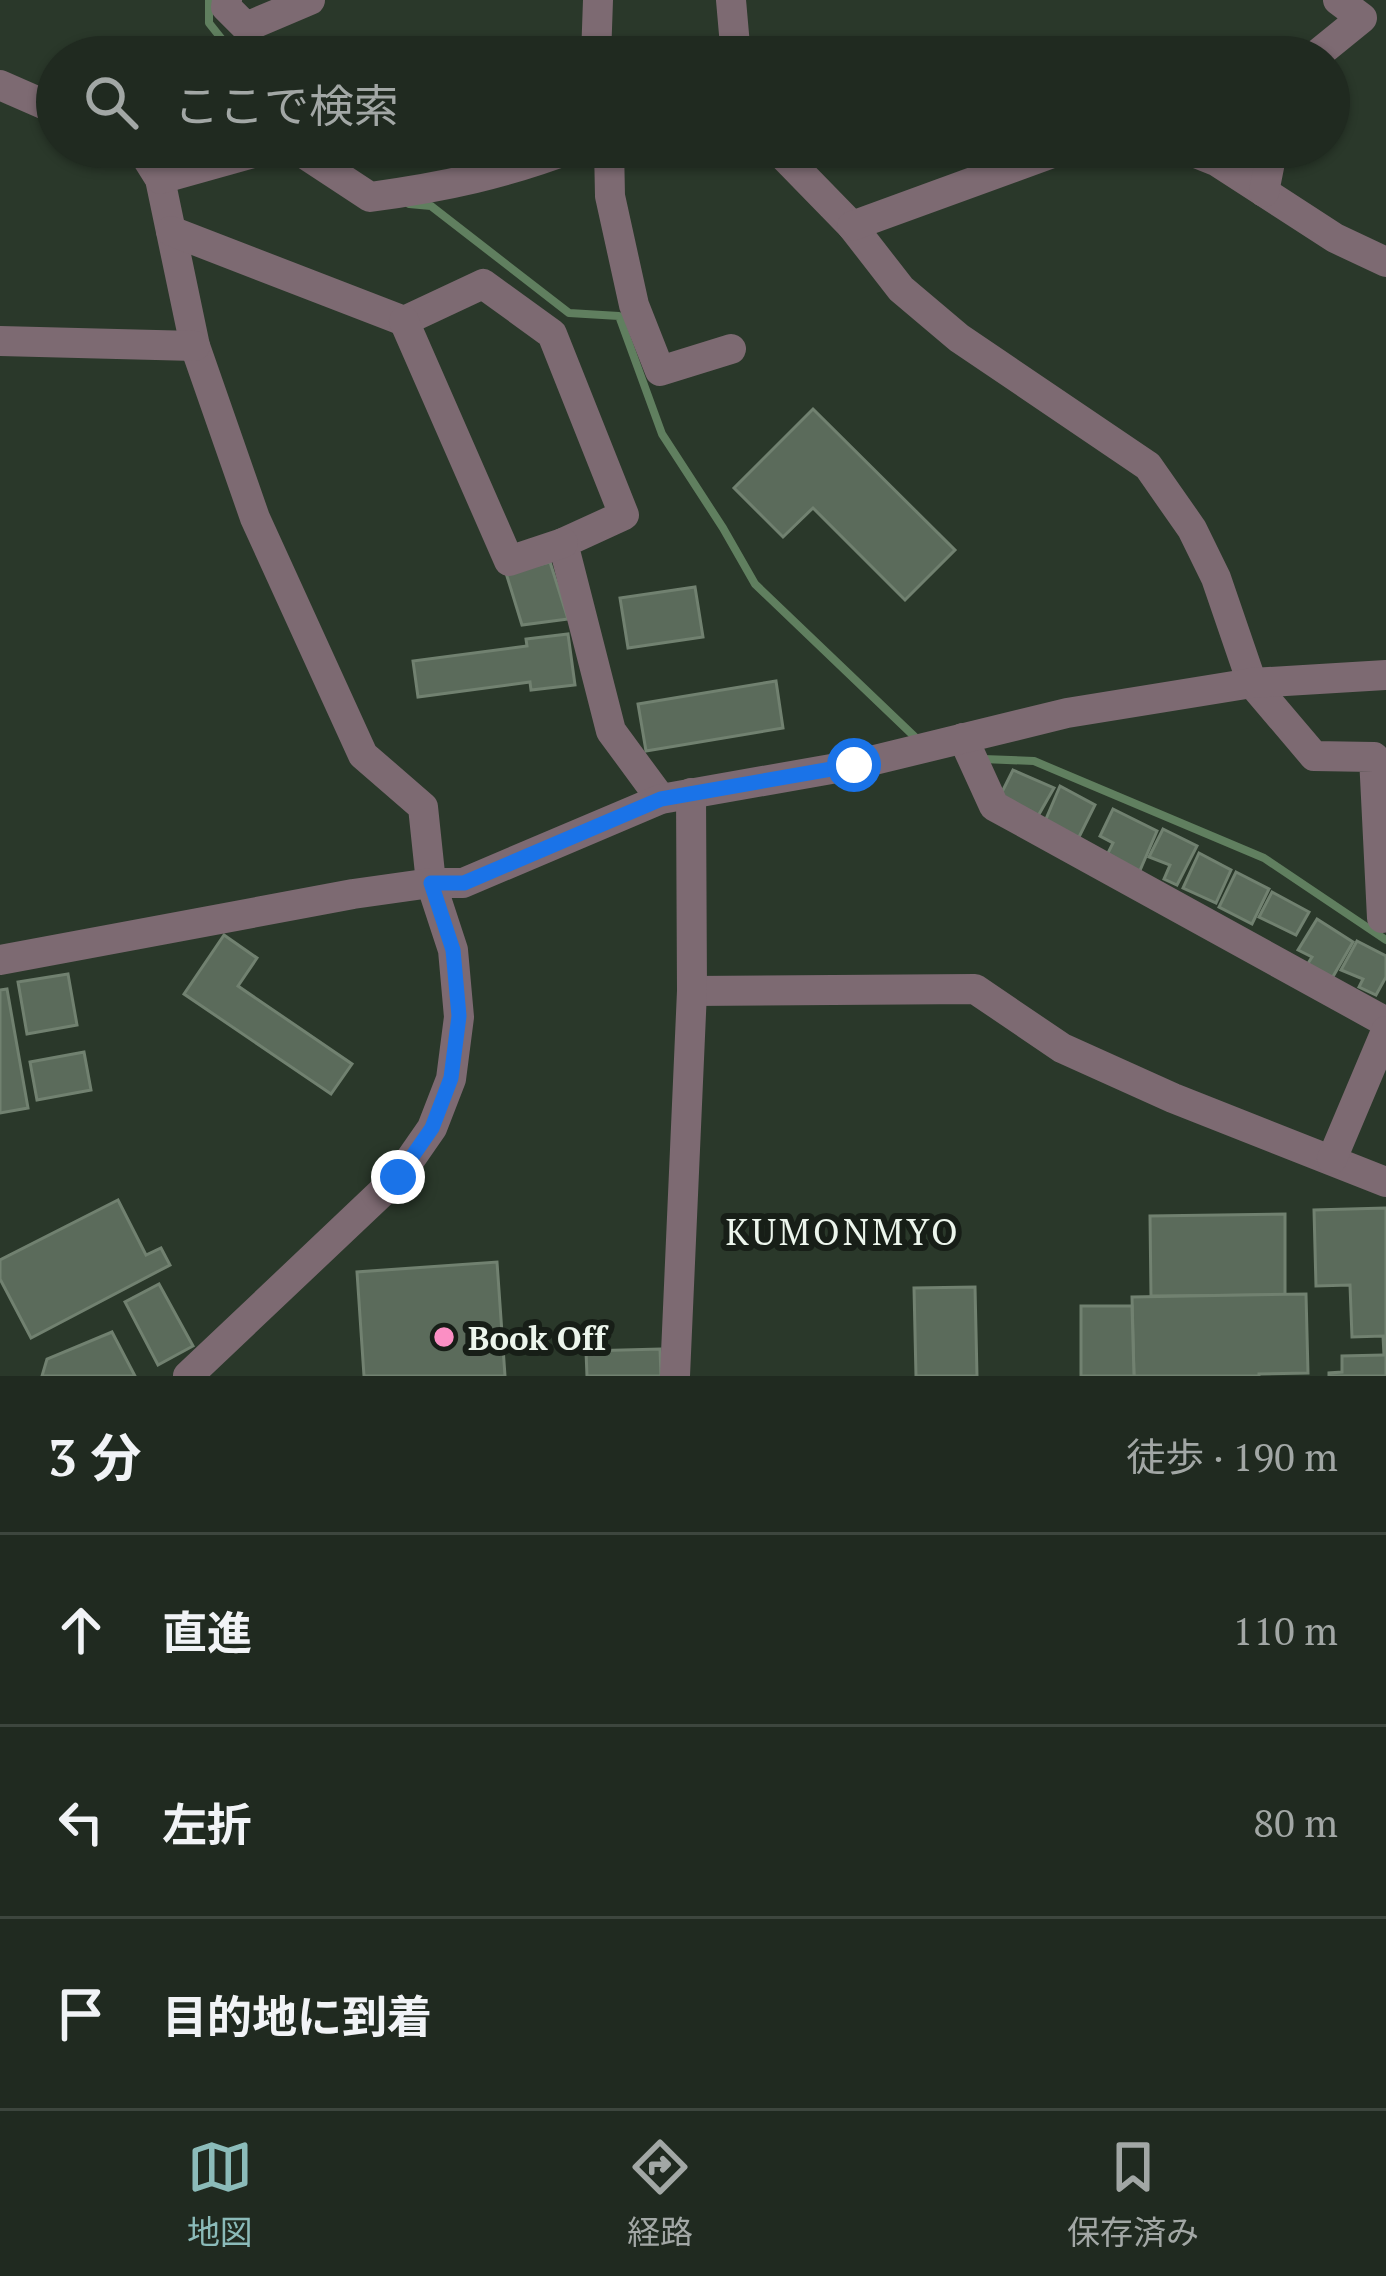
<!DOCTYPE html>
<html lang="ja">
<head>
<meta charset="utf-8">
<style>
  body { margin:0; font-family:"PT Serif","Noto Sans JP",serif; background:#283229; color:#f1f3f6 }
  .stop { position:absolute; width:36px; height:36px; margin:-27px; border:9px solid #1a73e8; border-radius:50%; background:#fff }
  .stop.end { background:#1a73e8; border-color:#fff; box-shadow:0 3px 12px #0008 }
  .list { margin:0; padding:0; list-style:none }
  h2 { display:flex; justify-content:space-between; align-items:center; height:156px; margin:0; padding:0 48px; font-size:51px }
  h2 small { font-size:39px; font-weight:400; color:#a2a7a5 }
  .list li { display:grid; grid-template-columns:78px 1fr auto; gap:36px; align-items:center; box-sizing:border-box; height:192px; padding:0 48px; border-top:3px solid #3d463e }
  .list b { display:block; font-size:45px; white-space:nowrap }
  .list em { font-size:39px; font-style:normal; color:#a2a7a5 }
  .icon { flex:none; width:66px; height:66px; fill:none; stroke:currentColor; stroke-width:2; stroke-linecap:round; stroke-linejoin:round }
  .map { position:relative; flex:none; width:1386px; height:1376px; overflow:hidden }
  .search { position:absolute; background:#202a20; box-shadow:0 3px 9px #0004; left:36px; right:36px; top:36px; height:132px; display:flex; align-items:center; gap:30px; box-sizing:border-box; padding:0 42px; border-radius:66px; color:#a2a7a5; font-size:45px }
  .sheet { height:732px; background:#202a20 }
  nav { display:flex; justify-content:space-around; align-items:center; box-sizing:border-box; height:168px; border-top:3px solid #3d463e; background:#202a20; font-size:33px; color:#a2a7a5 }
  nav a { display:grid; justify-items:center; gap:6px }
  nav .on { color:#8bbbb9 }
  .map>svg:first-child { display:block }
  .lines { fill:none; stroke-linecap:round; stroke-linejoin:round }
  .stream { stroke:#607f5f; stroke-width:8 }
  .building { fill:#5b6b5b; stroke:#718170; stroke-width:3 }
  .street { stroke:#7d6a72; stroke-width:30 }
  .route { stroke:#1a73e8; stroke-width:15 }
  .poi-dot { fill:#fb8fc4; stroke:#171e17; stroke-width:4.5 }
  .labels { text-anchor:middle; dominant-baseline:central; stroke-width:12; stroke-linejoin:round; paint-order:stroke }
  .poi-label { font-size:33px; font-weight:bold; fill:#ecf5ec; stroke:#171e17; text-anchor:start }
  .neighbourhood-label { font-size:36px; letter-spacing:3px; fill:#ecf5ec; stroke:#171e17 }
</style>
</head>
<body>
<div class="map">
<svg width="1386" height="1376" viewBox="0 0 1386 1376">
  <rect width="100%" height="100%" fill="#2a382a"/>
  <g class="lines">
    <g class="stream">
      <polyline points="209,0 209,23 236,57"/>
      <polyline points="409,204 431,206 569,313 619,316 662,434 723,528 755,584 916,738"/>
      <polyline points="983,759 1034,761 1264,858 1386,940"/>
    </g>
  </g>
  <g class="building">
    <polygon points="813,409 955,550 905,600 813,508 783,537 734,488"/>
    <polygon points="550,562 568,619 522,625 506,573"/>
    <polygon points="695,587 703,637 628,648 620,598"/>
    <polygon points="568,634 575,685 531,690 530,682 418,697 413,661 527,646 526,639"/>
    <polygon points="776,681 783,728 646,751 638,704"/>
    <polygon points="1013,770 1054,788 1038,816 999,798"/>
    <polygon points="1060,786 1095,805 1077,841 1043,826"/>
    <polygon points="1113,809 1157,831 1138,875 1105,859 1113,843 1100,836"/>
    <polygon points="1163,829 1197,846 1177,885 1164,879 1170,865 1149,857"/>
    <polygon points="1199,853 1231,870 1216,903 1183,888"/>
    <polygon points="1236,872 1269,889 1252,924 1219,907"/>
    <polygon points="1272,892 1309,912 1296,935 1259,917"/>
    <polygon points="1317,919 1353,942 1331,980 1305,968 1312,957 1298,950"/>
    <polygon points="224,935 257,958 238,986 352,1064 331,1094 184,994"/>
    <polygon points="1357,941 1386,956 1386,977 1376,995 1359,987 1363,979 1341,970"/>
    <polygon points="68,974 77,1025 27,1034 18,982"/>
    <polygon points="7,989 28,1108 0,1113 0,990"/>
    <polygon points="84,1052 91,1090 37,1100 30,1062"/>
    <polygon points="118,1200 146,1255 161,1248 170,1265 31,1338 0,1279 0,1260"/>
    <polygon points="1386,1208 1386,1355 1384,1355 1383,1336 1352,1337 1350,1285 1316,1286 1314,1210"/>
    <polygon points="1285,1214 1285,1295 1151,1296 1150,1216"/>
    <polygon points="497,1262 505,1376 364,1376 357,1272"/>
    <polygon points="159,1284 193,1346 158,1365 125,1302"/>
    <polygon points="975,1287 977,1376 916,1376 914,1288"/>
    <polygon points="1306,1294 1308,1373 1259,1374 1259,1376 1134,1376 1132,1297"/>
    <polygon points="1081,1306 1132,1306 1134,1376 1081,1376"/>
    <polygon points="112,1332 135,1376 42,1376 47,1359"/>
    <polygon points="660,1349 661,1376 587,1376 586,1351"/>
    <polygon points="1384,1355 1386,1355 1386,1376 1329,1376 1329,1373 1342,1372 1342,1356"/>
  </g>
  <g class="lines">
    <g class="street">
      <polyline points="227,0 226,7 246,27 310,0"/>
      <polyline points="731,0 736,57"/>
      <polyline points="596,57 598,0"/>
      <polyline points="1314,57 1362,18 1338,0"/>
      <polyline points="0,85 57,110"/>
      <polyline points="140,147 160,179 195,346 255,518 363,755 423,807 431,883 453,950 459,1017 451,1079 432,1128 398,1177 188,1376"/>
      <path d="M294,147l76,50c74,-10 135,-23 205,-50"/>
      <polyline points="609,147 610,196 634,305 660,371 731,349"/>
      <polyline points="662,147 685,150 707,147"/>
      <polyline points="775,147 852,226 901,289 959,338 1148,466 1192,529 1216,578 1252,683 1314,756 1374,757 1382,918"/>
      <polyline points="1181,147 1216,161 1335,238 1386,262"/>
      <polyline points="160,179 274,147"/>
      <polyline points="1264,192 1273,147"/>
      <polyline points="852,226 1069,147"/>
      <polyline points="171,231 404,321 483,284 552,334 624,515 563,543 611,731 661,799"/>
      <polyline points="404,321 509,561 563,543"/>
      <polyline points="0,341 195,346"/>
      <polyline points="963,738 994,806 1386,1022"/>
      <polyline points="0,960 353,894 431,883 463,883 661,799 854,765 1067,713 1252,683 1386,675"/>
      <polyline points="692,991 975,989 1062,1048 1173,1098 1386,1182"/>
      <polyline points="1332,1159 1386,1031"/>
      <polyline points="675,1376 692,991 691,793"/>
    </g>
  </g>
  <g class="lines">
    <polyline class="route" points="398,1177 432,1128 451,1078 459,1016 453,950 431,883 464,883 661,799 854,765"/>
  </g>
  <circle class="poi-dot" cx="444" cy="1337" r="12"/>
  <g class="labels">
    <g class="poi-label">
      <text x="468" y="1337">Book Off</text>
    </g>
    <g class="neighbourhood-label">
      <text x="843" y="1231">KUMONMYO</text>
    </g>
  </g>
</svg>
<div class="stop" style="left:854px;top:765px"></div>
<div class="stop end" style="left:398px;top:1177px"></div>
<div class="search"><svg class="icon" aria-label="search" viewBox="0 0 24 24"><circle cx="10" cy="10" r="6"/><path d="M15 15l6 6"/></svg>ここで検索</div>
</div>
<section class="sheet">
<h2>3 分<small>徒歩 · 190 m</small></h2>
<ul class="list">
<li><svg class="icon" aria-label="ahead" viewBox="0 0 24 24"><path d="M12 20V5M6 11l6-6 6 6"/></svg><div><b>直進</b></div><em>110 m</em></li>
<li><svg class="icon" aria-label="left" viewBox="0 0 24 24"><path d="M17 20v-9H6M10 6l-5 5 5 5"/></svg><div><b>左折</b></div><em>80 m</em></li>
<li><svg class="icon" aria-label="arrive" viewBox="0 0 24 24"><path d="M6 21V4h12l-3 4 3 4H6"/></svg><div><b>目的地に到着</b></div></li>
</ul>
</section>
<nav>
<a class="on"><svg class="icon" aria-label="map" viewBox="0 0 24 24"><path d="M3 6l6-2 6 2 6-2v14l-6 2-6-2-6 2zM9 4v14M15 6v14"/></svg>地図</a>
<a><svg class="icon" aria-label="directions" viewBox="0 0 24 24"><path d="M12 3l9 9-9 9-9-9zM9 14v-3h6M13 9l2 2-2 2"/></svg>経路</a>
<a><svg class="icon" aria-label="saved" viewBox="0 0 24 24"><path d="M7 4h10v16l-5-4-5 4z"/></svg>保存済み</a>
</nav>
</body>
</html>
